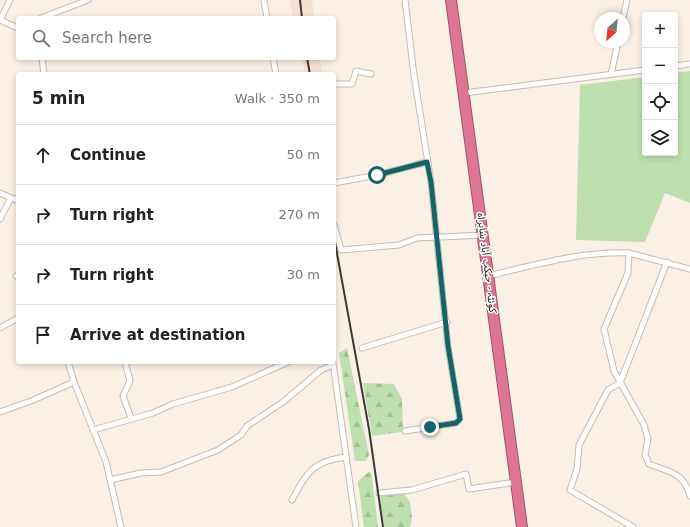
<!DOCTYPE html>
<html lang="en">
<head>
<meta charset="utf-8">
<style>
  body { margin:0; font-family:"DejaVu Sans","Noto Sans Arabic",sans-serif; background:#f2f2f2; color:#222 }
  .controls { position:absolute; right:12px; top:12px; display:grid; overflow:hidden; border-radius:4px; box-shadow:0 2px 6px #0003 }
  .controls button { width:36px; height:36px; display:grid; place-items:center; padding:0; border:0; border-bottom:1px solid #e0e0e0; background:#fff; color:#222; font:20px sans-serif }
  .compass { position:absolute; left:594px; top:12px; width:36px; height:36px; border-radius:50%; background:#fff; box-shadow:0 2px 6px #0003; rotate:207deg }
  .stop { position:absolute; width:12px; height:12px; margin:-9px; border:3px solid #146467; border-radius:50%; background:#fff }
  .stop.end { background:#146467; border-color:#fff; box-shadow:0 1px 4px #0008 }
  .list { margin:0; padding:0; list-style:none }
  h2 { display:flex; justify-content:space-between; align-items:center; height:52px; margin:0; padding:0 16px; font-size:17px }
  h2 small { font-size:13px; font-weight:400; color:#767676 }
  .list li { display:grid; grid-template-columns:26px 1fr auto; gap:12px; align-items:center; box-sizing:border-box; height:60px; padding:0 16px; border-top:1px solid #e0e0e0 }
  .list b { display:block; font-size:15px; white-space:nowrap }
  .list em { font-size:13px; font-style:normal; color:#767676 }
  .icon { flex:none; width:22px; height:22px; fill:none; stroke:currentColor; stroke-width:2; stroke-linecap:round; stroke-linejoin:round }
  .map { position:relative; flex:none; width:690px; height:527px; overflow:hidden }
  .search { position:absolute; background:#fff; box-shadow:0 2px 6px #0003; left:16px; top:16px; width:320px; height:44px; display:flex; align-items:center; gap:10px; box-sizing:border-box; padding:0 14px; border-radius:4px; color:#767676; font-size:15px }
  .panel { position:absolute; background:#fff; box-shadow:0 2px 6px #0003; left:16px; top:72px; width:320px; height:292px; border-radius:4px }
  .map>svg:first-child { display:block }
  .built { fill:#f4e3d5 }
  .forest { fill:url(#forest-firs) }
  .park { fill:#bde0ae }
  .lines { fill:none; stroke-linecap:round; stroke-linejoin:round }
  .street-casing { stroke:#c5bbb2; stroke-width:7 }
  .highway-casing { stroke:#9c5769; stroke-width:12 }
  .street { stroke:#fff; stroke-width:5 }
  .highway { stroke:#de7594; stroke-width:10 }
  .rail { stroke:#3e3935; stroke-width:2 }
  .route { stroke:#146467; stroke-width:5 }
  .labels { text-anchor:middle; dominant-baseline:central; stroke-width:3; stroke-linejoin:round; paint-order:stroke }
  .street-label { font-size:10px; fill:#221e1a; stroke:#fff }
</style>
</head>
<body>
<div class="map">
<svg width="690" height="527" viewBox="0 0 690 527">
  <defs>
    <pattern id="forest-firs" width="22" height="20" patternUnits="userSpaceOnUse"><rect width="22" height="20" fill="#bde0ae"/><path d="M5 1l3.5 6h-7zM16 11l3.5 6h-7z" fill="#a2c095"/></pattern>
  </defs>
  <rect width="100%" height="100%" fill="#fbf0e6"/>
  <g class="built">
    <polygon points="289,0 312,0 314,18 293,18"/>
    <polygon points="302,58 320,58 322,74 305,74"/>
  </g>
  <g class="forest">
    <polygon points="347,348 369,455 366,461 355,461 339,353"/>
    <polygon points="363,383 394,384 402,399 403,429 401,432 372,436"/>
    <polygon points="370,471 372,477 378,527 364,527 358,481"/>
    <polygon points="403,493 410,502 412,518 410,527 384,527 380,496"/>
  </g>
  <polygon class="park" points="690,71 690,203 665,193 645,242 576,240 580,85 645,77 645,153 675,153 675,73"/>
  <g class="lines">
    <g class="street-casing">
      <g id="street">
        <polyline points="264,0 267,18"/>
        <polyline points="41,18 88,0"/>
        <polyline points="623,18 627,0"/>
        <polyline points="0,20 10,0"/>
        <polyline points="0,20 18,28"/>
        <polyline points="42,58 44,74"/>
        <polyline points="273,58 276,74"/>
        <polyline points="675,66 690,64"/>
        <polyline points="611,74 618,42"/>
        <polyline points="334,84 352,84 356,71 371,74"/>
        <polyline points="464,93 645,70"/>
        <polyline points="334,183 377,175 427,162"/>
        <polyline points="0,193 11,198 0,219"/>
        <polyline points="11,198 16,200 18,197"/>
        <polyline points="334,225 341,250 399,245 417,238 484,235"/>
        <polyline points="629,253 690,269"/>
        <polyline points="16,276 18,275"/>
        <path d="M488,276c47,-11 93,-25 141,-23l-1,20 -24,56 10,42 30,54 4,14 -3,16 4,9c20,8 35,8 41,32"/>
        <polyline points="0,328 18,318"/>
        <polyline points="362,348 447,322"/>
        <polyline points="68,362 74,382 106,462 121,527"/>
        <polyline points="125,362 130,381 123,396 131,418"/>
        <polyline points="333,363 356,527"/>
        <polyline points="0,412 31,401 74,382"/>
        <polyline points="93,430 153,413 173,404 232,387 288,362"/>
        <polyline points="405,431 456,423 460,419 448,347 431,182 414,75 405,0"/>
        <polyline points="110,480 141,473 161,472 218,450 241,435 247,426 283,402 321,370 333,365"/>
        <polyline points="379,493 412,490 466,474 469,489 516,482"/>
        <path d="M292,500c15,-28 21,-39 54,-43"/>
        <polyline points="633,527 570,490 577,469 579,445 608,390 620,383 667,262"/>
      </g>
    </g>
    <g class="highway-casing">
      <polyline id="highway" points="451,0 522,527"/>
    </g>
    <use href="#street" class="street"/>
    <use href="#highway" class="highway"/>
    <g class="rail">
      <polyline points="300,0 302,18"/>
      <polyline points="307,58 310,74"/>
      <polyline points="334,237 369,429 383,527"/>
    </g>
  </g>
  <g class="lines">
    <polyline class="route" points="377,175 427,162 431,182 448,346 460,419 456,423 430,427"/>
  </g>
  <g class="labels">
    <g class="street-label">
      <text transform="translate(487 263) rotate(83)">کوئٹہ - جیکب آباد شاہراہ</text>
    </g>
  </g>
</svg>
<div class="controls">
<button>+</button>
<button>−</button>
<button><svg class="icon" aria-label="locate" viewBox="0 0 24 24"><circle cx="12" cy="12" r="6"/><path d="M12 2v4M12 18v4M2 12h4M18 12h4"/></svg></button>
<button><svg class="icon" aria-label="layers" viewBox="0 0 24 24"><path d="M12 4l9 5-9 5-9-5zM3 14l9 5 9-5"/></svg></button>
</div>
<svg class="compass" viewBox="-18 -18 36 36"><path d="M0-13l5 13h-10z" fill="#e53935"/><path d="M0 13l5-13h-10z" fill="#767676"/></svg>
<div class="stop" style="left:377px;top:175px"></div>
<div class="stop end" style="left:430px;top:427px"></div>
<div class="search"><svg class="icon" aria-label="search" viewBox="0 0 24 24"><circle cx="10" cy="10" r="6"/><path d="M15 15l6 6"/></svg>Search here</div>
<section class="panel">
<h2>5 min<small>Walk · 350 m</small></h2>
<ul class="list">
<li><svg class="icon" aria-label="ahead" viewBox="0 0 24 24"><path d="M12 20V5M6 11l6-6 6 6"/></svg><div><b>Continue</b></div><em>50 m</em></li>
<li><svg class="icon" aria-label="right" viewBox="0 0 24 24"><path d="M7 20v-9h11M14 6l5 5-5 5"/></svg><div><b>Turn right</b></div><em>270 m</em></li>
<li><svg class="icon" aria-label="right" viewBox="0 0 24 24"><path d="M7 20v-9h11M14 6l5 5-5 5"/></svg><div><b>Turn right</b></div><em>30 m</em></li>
<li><svg class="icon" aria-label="arrive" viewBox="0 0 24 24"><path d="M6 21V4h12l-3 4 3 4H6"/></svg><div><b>Arrive at destination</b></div></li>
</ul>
</section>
</div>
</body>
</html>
